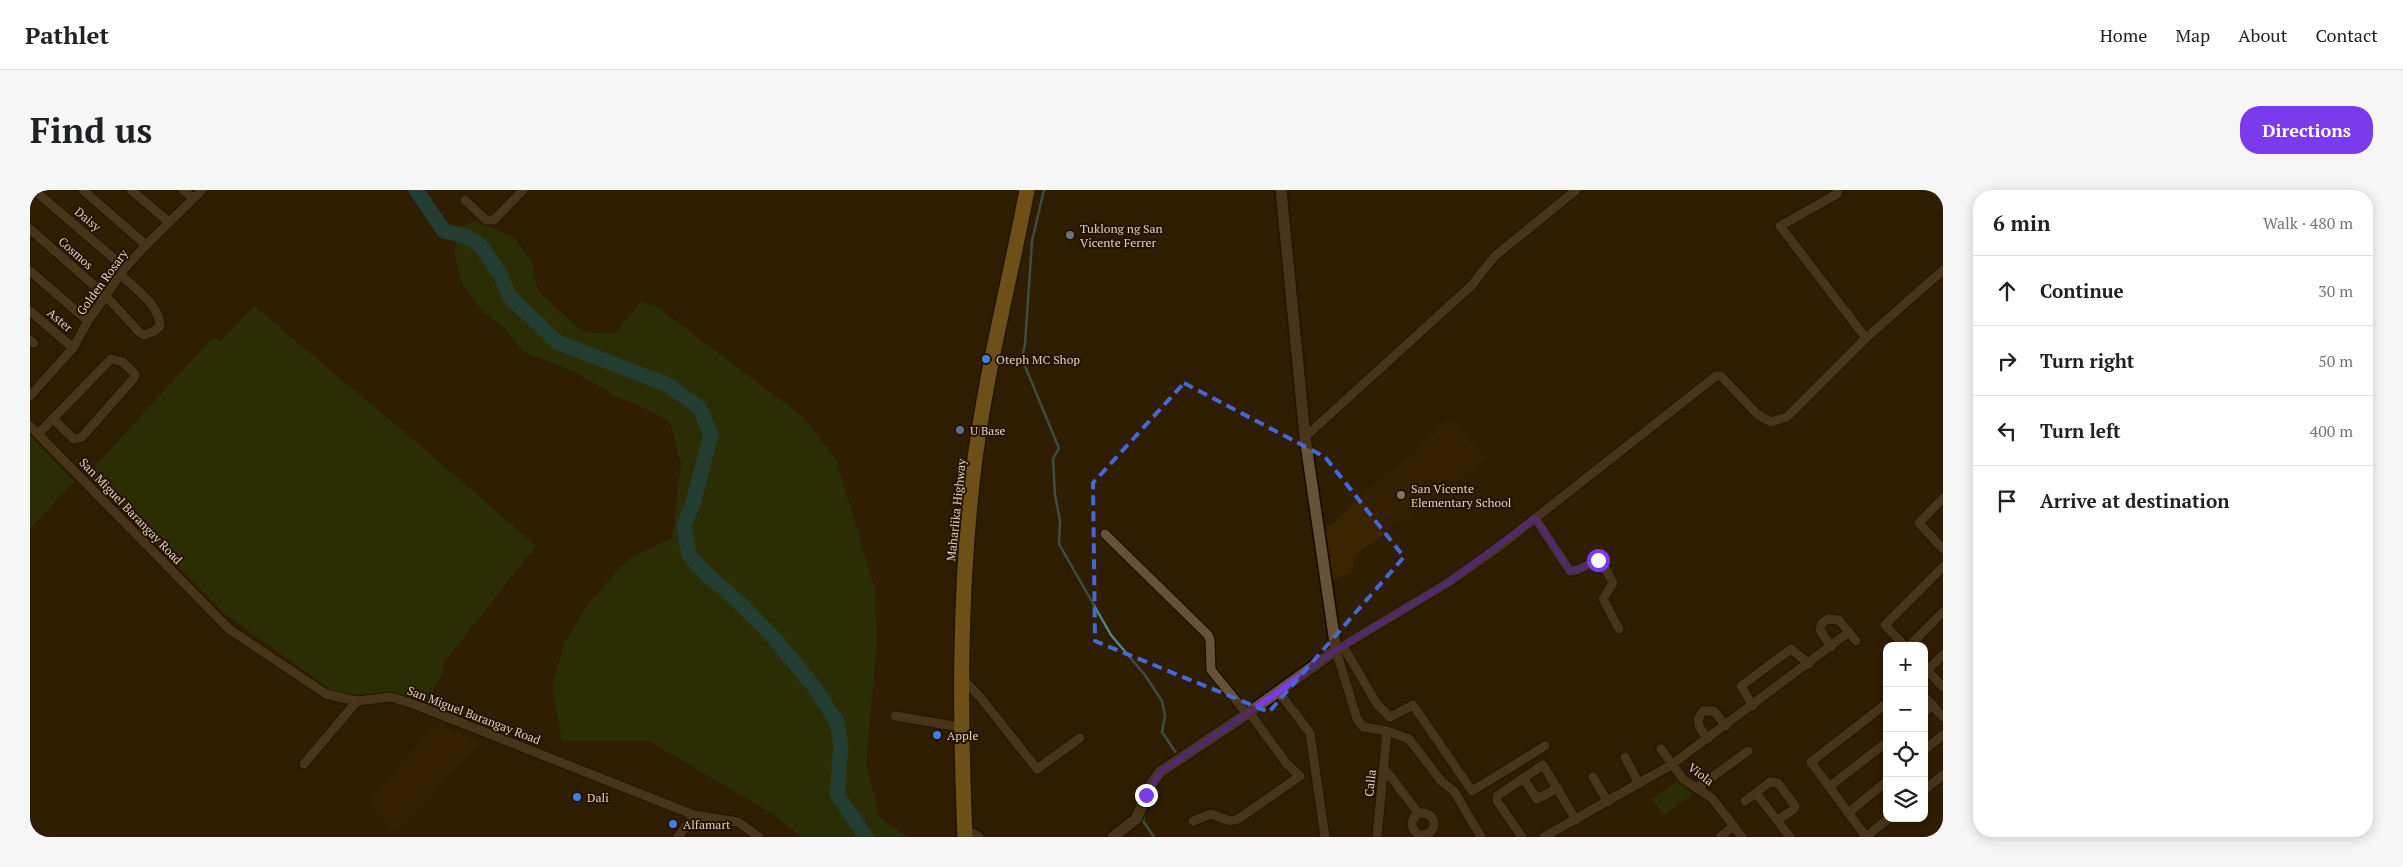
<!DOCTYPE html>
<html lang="en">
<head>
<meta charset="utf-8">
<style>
  body { margin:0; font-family:"PT Serif",serif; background:#f6f6f6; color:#202124 }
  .controls { position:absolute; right:15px; bottom:15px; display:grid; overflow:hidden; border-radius:10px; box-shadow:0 2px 12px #0003 }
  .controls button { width:45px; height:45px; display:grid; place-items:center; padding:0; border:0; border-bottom:1px solid #e0e0e0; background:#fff; color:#202124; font:25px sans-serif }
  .stop { position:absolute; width:15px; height:15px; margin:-11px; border:4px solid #7c3aed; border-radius:50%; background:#fff }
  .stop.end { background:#7c3aed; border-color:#fff; box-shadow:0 1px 5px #0008 }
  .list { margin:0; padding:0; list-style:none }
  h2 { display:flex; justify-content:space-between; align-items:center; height:65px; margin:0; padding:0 20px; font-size:21px }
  h2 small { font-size:16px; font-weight:400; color:#757577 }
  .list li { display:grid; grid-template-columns:32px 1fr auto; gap:15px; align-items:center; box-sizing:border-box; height:70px; padding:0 20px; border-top:1px solid #e0e0e0 }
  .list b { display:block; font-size:19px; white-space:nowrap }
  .list em { font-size:16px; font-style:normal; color:#757577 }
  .icon { flex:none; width:28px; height:28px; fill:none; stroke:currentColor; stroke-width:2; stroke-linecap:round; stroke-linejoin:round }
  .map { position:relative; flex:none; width:1913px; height:647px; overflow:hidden; border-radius:20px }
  header { display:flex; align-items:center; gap:30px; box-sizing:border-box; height:70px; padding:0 25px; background:#fff; border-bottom:1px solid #e0e0e0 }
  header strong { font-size:24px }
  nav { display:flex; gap:28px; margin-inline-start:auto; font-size:18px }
  .intro { display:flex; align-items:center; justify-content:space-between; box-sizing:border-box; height:120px; padding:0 30px }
  h1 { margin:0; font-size:35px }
  .button { padding:12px 22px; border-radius:20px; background:#7c3aed; color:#fff; font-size:18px; font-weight:700 }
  main { display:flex; gap:30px; padding:0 30px }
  aside { flex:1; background:#fff; border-radius:20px; box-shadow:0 2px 12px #0003 }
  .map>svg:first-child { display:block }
  .built { fill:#3a2400 }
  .green { fill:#274107 }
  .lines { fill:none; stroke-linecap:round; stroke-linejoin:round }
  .stream { stroke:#528687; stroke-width:2.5 }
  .river { stroke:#16656d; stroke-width:15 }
  .street-casing { stroke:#140700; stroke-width:11 }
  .secondary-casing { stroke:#140700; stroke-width:14 }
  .highway-casing { stroke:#140700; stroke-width:18 }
  .street { stroke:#665236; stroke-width:9 }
  .secondary { stroke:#665236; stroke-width:11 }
  .highway { stroke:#b78f34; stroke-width:15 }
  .route { stroke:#7c3aed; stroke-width:6 }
  .marked { fill:none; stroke:#4469d4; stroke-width:4; stroke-dasharray:10 6; stroke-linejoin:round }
  .worship-dot { fill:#6b7280; stroke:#251300; stroke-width:2 }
  .shop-dot { fill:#3f7fe0; stroke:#251300; stroke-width:2 }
  .service-dot { fill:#5c6f8a; stroke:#251300; stroke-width:2 }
  .education-dot { fill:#8d6e63; stroke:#251300; stroke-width:2 }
  .labels { text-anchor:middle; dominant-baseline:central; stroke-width:4; stroke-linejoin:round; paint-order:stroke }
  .street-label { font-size:12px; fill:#dfd3c3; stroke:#251300 }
  .poi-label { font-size:12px; fill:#dfd3c3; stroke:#251300; text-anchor:start }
</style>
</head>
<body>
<header>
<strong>Pathlet</strong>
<nav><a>Home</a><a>Map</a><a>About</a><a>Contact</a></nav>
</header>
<div class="intro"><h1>Find us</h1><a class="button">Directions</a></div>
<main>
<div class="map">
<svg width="1913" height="647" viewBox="0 0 1913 647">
  <rect width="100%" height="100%" fill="#2f1d02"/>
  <g class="built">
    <polygon points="1421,228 1455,269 1324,366 1323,382 1303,390 1295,340"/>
    <polygon points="407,534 451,553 365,642 339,612"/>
  </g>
  <g class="green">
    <polygon points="446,31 484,47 501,71 508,101 553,142 584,144 611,112 627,117 772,226 806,269 845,399 847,451 836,574 850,628 878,647 771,647 746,626 619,551 532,551 522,496 535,451 559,413 599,368 642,348 651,274 640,232 619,220 589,208 543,181 493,162 477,140 452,121 432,92 425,68 427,38"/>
    <polygon points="224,116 393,258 506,356 411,476 414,481 396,514 362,503 330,505 302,501 195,424 57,285 184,146 190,152"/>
    <polygon points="0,245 44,292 0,338"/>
    <polygon points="1650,589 1662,605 1634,625 1622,609"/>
  </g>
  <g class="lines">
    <g class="stream">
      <polyline points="1014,0 1002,51 995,154 992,169 1029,258 1023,269 1025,305 1030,331 1029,354 1081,445 1115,485 1132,511 1135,525 1132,542 1148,566"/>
      <polyline points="1115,622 1113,631 1124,647"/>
    </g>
    <polyline class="river" points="386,0 414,41 435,46 450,55 471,86 480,107 527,152 638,195 669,217 681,245 663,313 654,336 659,365 675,383 711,414 742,446 783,495 807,532 811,556 807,604 836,647"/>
    <g class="street-casing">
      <g id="street">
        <polyline points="4,0 95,78"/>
        <polyline points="53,0 116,55"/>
        <polyline points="101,0 139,32"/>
        <polyline points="153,0 163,8"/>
        <polyline points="1808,0 1807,4 1750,36 1836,148"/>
        <polyline points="435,10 456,30 464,30 493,0"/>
        <path d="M0,39l76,67 34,37 4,2 9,-3 7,-6c0,-21 -26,-38 -39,-51"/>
        <polyline points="0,81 58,131"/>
        <polyline points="0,121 43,158"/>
        <polyline points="0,150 4,153"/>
        <polyline points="0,206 43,158 58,131 95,78 116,55 172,0"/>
        <polyline points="0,236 199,439 296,504 327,511 361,507 386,515 664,625 708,632 729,647"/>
        <polyline points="8,244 81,169 93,172 105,184 104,188 52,247 44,249 23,229"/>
        <polyline points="1275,247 1441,96 1465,66 1546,0"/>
        <polyline points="1913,308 1889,333 1913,359"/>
        <polyline points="1505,328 1540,381 1547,380 1568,370 1573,374 1583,393 1573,409 1589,439"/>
        <polyline points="1075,344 1178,445 1180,450 1181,480 1217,524"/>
        <polyline points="1313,456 1347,514 1360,527 1383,515 1442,601 1515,556"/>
        <polyline points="1875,456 1855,435 1913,377"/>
        <polyline points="1879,456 1913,422"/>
        <polyline points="1801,457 1790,440 1792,433 1798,429 1809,430 1826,451"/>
        <polyline points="1894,477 1913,497"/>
        <polyline points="1897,480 1913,465"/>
        <polyline points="931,487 951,508 1007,579 1050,548"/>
        <polyline points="1248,501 1280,543 1295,647"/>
        <polyline points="1894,506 1913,527"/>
        <polyline points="1723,516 1711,496 1761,459 1779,474"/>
        <polyline points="1894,522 1903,515"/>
        <polyline points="865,526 930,537"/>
        <path d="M1678,549c-7,-9 -15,-17 -5,-28h11l12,15"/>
        <polyline points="1631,559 1653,589 1682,608 1712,647"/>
        <polyline points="1894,560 1913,545"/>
        <polyline points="1595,567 1609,594"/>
        <polyline points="274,574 327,511"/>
        <polyline points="1355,579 1389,624"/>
        <polyline points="1563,587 1578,612"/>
        <polyline points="1493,588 1507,609 1528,598"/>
        <polyline points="1799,597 1857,552"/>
        <polyline points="1667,598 1718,561"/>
        <polyline points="1894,600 1913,585"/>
        <polyline points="1726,603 1760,647"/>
        <polyline points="1715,611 1740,592 1748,593 1765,616 1764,619 1748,630"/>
        <polyline points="1818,623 1857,591"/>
        <circle cx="1393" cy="634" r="11"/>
        <polyline points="1163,631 1181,624 1200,631 1208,629 1270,586 1256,573 1219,522"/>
        <polyline points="648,647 664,625"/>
        <polyline points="1347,647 1357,541"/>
        <polyline points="1451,647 1424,601 1412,592 1379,549 1357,541 1333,537 1327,529 1306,460 1419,392 1470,356 1686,186 1691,186 1727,224 1741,232 1757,227 1836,148 1913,80"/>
        <polyline points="1492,647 1467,611 1467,606 1513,575 1546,630"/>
        <polyline points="1514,647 1641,575 1819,442"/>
        <polyline points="1690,647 1704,636"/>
        <polyline points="1836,647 1781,572 1857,513"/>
        <polyline points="1836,647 1859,628"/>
      </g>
    </g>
    <g class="secondary-casing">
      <g id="secondary">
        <polyline points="935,641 948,647"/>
        <polyline points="1083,647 1106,629 1122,593 1130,582 1217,524 1306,460 1275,247 1251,0"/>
      </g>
    </g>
    <g class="highway-casing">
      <path id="highway" d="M935,647c-5,-121 -6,-241 8,-362 11,-96 36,-190 54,-285"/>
    </g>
    <use href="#street" class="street"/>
    <use href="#secondary" class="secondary"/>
    <use href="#highway" class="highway"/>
  </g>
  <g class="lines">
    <polyline class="route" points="1116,605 1130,582 1217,524 1306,460 1419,392 1505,328 1540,381 1546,380 1568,370"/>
  </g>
  <path d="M0 0H1913V647H0ZM1154,193l141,74 79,100 -135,155 -174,-71 -2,-158z" fill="#2f1d02" fill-opacity=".55" fill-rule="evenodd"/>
  <path class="marked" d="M1154,193l141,74 79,100 -135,155 -174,-71 -2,-158z"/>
  <circle class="worship-dot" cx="1040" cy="45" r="5"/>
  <g class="shop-dot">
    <circle cx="956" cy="169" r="5"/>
    <circle cx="907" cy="545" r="5"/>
    <circle cx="547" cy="607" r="5"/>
    <circle cx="643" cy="634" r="5"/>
  </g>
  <circle class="service-dot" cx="930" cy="240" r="5"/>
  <circle class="education-dot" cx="1371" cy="305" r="5"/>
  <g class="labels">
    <g class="street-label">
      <text transform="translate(58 29) rotate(40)">Daisy</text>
      <text transform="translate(46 63) rotate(42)">Cosmos</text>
      <text transform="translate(72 92) rotate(-54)">Golden Rosary</text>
      <text transform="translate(30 130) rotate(40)">Aster</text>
      <text transform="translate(926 320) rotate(-84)">Maharlika Highway</text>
      <text transform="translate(101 321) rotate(46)">San Miguel Barangay Road</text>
      <text transform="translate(444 525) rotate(21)">San Miguel Barangay Road</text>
      <text transform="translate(1671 584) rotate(37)">Viola</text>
      <text transform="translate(1340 593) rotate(-84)">Calla</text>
    </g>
    <g class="poi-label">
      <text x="1050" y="38">Tuklong ng San<tspan x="1050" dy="14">Vicente Ferrer</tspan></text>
      <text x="966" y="169">Oteph MC Shop</text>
      <text x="940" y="240">U Base</text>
      <text x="1381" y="298">San Vicente<tspan x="1381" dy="14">Elementary School</tspan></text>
      <text x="917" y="545">Apple</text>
      <text x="557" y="607">Dali</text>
      <text x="653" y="634">Alfamart</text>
    </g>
  </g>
</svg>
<div class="controls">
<button>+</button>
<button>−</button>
<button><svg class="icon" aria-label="locate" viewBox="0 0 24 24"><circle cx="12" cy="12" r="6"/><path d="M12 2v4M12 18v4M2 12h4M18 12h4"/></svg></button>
<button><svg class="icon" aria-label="layers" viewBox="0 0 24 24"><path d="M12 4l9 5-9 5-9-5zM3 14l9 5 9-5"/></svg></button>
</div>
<div class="stop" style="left:1568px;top:370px"></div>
<div class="stop end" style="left:1116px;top:605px"></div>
</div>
<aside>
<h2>6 min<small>Walk · 480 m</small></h2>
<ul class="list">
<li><svg class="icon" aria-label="ahead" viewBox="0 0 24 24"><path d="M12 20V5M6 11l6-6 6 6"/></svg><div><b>Continue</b></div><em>30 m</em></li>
<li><svg class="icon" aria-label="right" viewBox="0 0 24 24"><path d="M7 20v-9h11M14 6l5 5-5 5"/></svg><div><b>Turn right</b></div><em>50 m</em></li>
<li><svg class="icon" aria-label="left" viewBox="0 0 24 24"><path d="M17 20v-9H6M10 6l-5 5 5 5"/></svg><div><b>Turn left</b></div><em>400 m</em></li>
<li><svg class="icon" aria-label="arrive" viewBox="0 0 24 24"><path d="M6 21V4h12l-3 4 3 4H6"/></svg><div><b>Arrive at destination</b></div></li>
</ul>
</aside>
</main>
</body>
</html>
